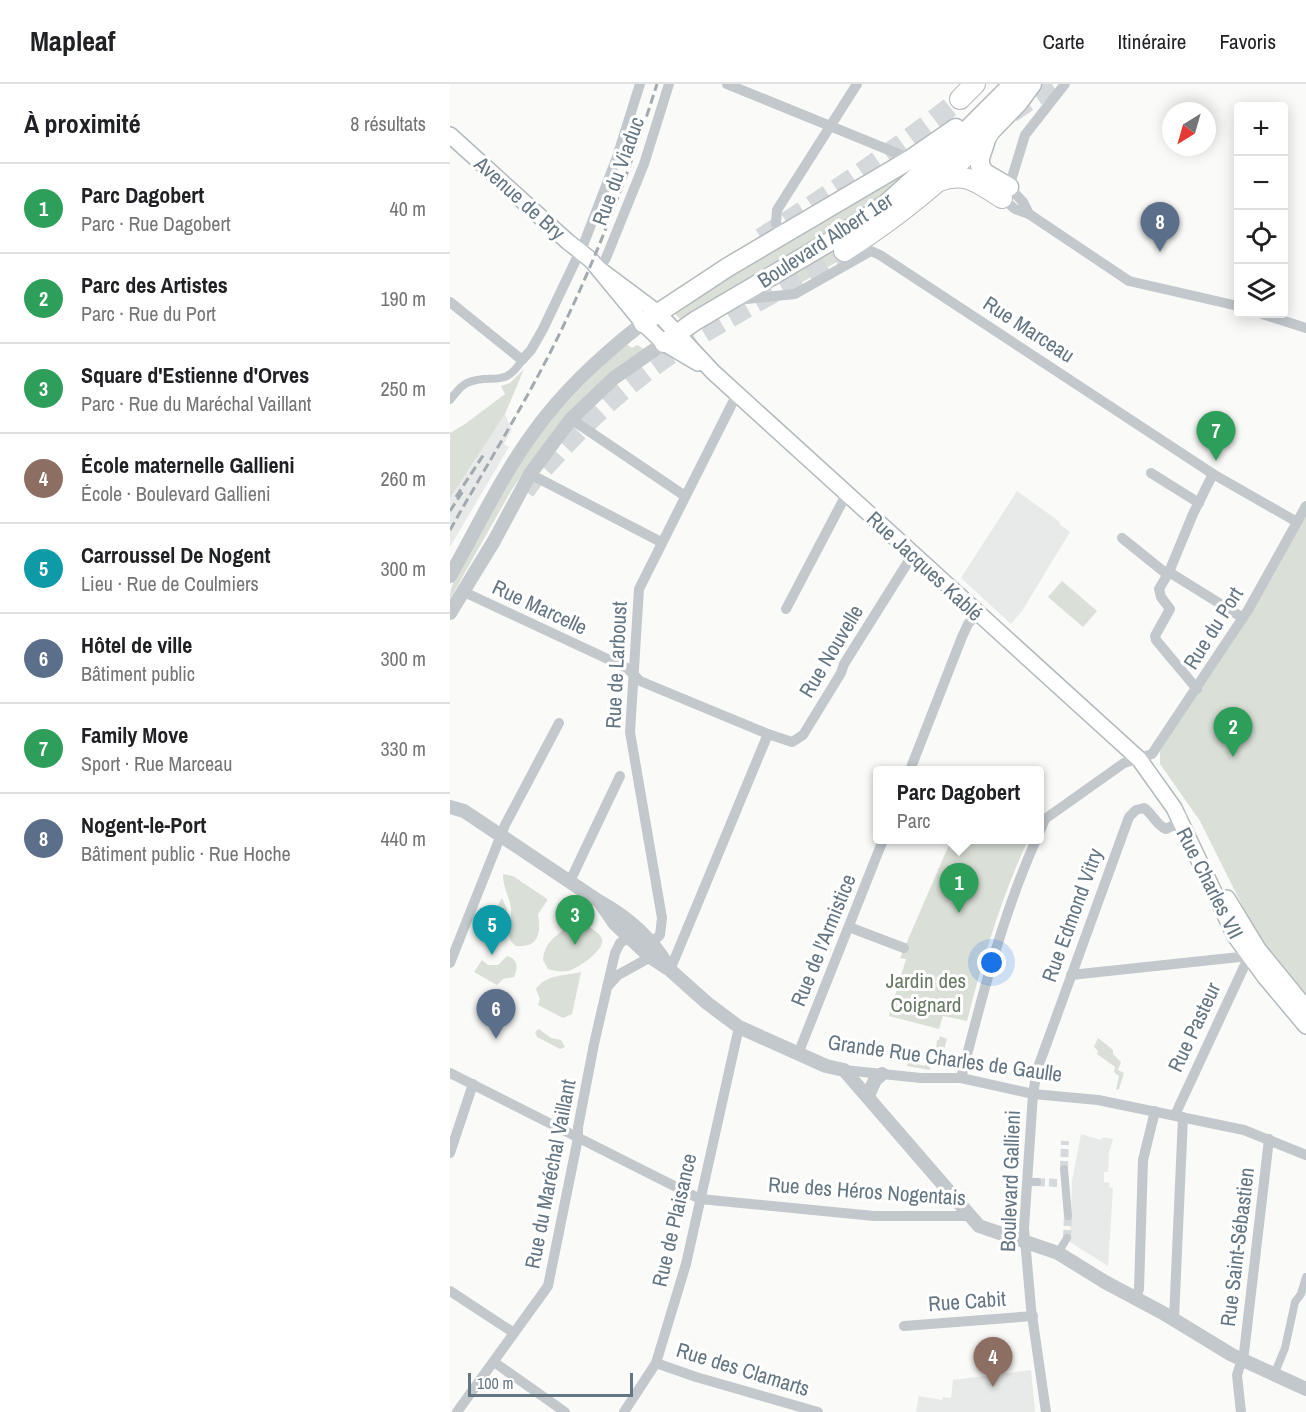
<!DOCTYPE html>
<html lang="fr">
<head>
<meta charset="utf-8">
<style>
  body { margin:0; font-family:"Archivo Narrow",sans-serif; background:#f6f6f6; color:#202124 }
  .controls { position:absolute; right:18px; top:18px; display:grid; overflow:hidden; border-radius:6px; box-shadow:0 3px 15px #0003 }
  .controls button { width:54px; height:54px; display:grid; place-items:center; padding:0; border:0; border-bottom:2px solid #e0e0e0; background:#fff; color:#202124; font:30px sans-serif }
  .compass { position:absolute; left:712px; top:18px; width:54px; height:54px; border-radius:50%; background:#fff; box-shadow:0 3px 15px #0003; rotate:217deg }
  .scale { position:absolute; left:18px; bottom:15px; width:165px; box-sizing:border-box; padding-left:6px; border:3px solid #657683; border-top:0; font-size:16px; line-height:21px; white-space:nowrap; color:#657683; -webkit-text-stroke:4px #fff; paint-order:stroke }
  .you { position:absolute; left:542px; top:879px; width:21px; height:21px; margin:-15px; border:4px solid #fff; border-radius:50%; background:#1a73e8; box-shadow:0 0 0 9px #1a73e833 }
  .badge { display:grid; place-items:center; width:39px; height:39px; border-radius:50%; background:#ea580c; color:#fff; font-size:20px; font-weight:700 }
  .pin { position:absolute; translate:-50% -50px; filter:drop-shadow(0 2px 3px #0008) }
  .pin::after { content:''; position:absolute; top:32px; width:21px; height:18px; background:inherit; clip-path:polygon(0 0,100% 0,50% 100%) }
  .popup { position:absolute; left:423px; top:682px; width:171px; height:78px; box-sizing:border-box; display:grid; place-content:center; border-radius:6px; background:#fff; filter:drop-shadow(0 2px 4px #0005); font-size:20px; white-space:nowrap; color:#757577 }
  .popup b { font-size:22px; color:#202124 }
  .popup::after { content:''; position:absolute; left:50%; top:100%; margin-left:-12px; border:12px solid transparent; border-top-color:#fff }
  .list { margin:0; padding:0; list-style:none }
  h2 { display:flex; justify-content:space-between; align-items:center; height:78px; margin:0; padding:0 24px; font-size:26px }
  h2 small { font-size:20px; font-weight:400; color:#757577 }
  .list li { display:grid; grid-template-columns:39px 1fr auto; gap:18px; align-items:center; box-sizing:border-box; height:90px; padding:0 24px; border-top:2px solid #e0e0e0 }
  .list b { display:block; font-size:22px; white-space:nowrap }
  .list p { margin:0; font-size:20px; white-space:nowrap; color:#757577 }
  .list em { font-size:20px; font-style:normal; color:#757577 }
  .icon { flex:none; width:33px; height:33px; fill:none; stroke:currentColor; stroke-width:2; stroke-linecap:round; stroke-linejoin:round }
  .map { position:relative; flex:none; width:856px; height:1328px; overflow:hidden }
  header { display:flex; align-items:center; gap:36px; box-sizing:border-box; height:84px; padding:0 30px; background:#fff; border-bottom:2px solid #e0e0e0 }
  header strong { font-size:28px }
  nav { display:flex; gap:33px; margin-inline-start:auto; font-size:21px }
  main { display:flex }
  aside { flex:1; background:#fff }
  .map>svg:first-child { display:block }
  .built { fill:#e8e9e9 }
  .green { fill:#dadfd7 }
  .lines { fill:none; stroke-linecap:round; stroke-linejoin:round }
  .pedestrian-tunnel { stroke:#d5d9db; stroke-width:8; stroke-dasharray:8 4; stroke-linecap:butt }
  .motorway-tunnel { stroke:#d5d9db; stroke-width:20; stroke-dasharray:20 10; stroke-linecap:butt }
  .secondary-casing { stroke:#b3babf; stroke-width:18 }
  .primary-casing { stroke:#b5babe; stroke-width:21 }
  .motorway-casing { stroke:#b4b9bd; stroke-width:22 }
  .pedestrian { stroke:#c3c8cc; stroke-width:8 }
  .minor { stroke:#c3c8cc; stroke-width:10 }
  .tertiary { stroke:#c3c8cc; stroke-width:14 }
  .secondary { stroke:#fff; stroke-width:15 }
  .primary { stroke:#fff; stroke-width:18 }
  .motorway { stroke:#fff; stroke-width:20 }
  .rail { stroke:#a2aab0; stroke-width:3; stroke-dasharray:9 4.5; stroke-linecap:butt }
  .labels { text-anchor:middle; dominant-baseline:central; stroke-width:6; stroke-linejoin:round; paint-order:stroke }
  .street-label { font-size:21px; fill:#657683; stroke:#fff }
  .park-label { font-size:21px; fill:#687a64; stroke:#fff }
</style>
</head>
<body>
<header>
<strong>Mapleaf</strong>
<nav><a>Carte</a><a>Itinéraire</a><a>Favoris</a></nav>
</header>
<main>
<aside>
<h2>À proximité<small>8 résultats</small></h2>
<ul class="list">
<li><span class="badge" style="background:#2e9e5b">1</span><div><b>Parc Dagobert</b><p>Parc · Rue Dagobert</p></div><em>40 m</em></li>
<li><span class="badge" style="background:#2e9e5b">2</span><div><b>Parc des Artistes</b><p>Parc · Rue du Port</p></div><em>190 m</em></li>
<li><span class="badge" style="background:#2e9e5b">3</span><div><b>Square d'Estienne d'Orves</b><p>Parc · Rue du Maréchal Vaillant</p></div><em>250 m</em></li>
<li><span class="badge" style="background:#8d6e63">4</span><div><b>École maternelle Gallieni</b><p>École · Boulevard Gallieni</p></div><em>260 m</em></li>
<li><span class="badge" style="background:#0f9aa8">5</span><div><b>Carroussel De Nogent</b><p>Lieu · Rue de Coulmiers</p></div><em>300 m</em></li>
<li><span class="badge" style="background:#5c6f8a">6</span><div><b>Hôtel de ville</b><p>Bâtiment public</p></div><em>300 m</em></li>
<li><span class="badge" style="background:#2e9e5b">7</span><div><b>Family Move</b><p>Sport · Rue Marceau</p></div><em>330 m</em></li>
<li><span class="badge" style="background:#5c6f8a">8</span><div><b>Nogent-le-Port</b><p>Bâtiment public · Rue Hoche</p></div><em>440 m</em></li>
</ul>
</aside>
<div class="map">
<svg width="856" height="1328" viewBox="0 0 856 1328">
  <rect width="100%" height="100%" fill="#fafaf8"/>
  <g class="built">
    <polygon points="55,330 62,346 54,360 59,363 0,463 0,414"/>
    <polygon points="567,407 610,438 609,440 620,448 572,527 561,540 511,494"/>
    <polygon points="631,1050 651,1056 653,1053 663,1055 660,1066 659,1067 658,1088 654,1088 654,1098 660,1099 659,1103 663,1104 658,1182 620,1158 622,1097"/>
    <polygon points="581,1286 585,1328 466,1328 469,1312 492,1316 493,1313 501,1314 503,1296"/>
  </g>
  <g class="green">
    <polygon points="467,81 423,122 333,178 230,235 223,227 336,156"/>
    <polygon points="390,160 397,172 344,203 339,191"/>
    <path d="M176,260l6,4 5,-3 7,4 -119,121 -14,21 -61,108c0,-18 15,-39 23,-54 13,-25 25,-51 40,-74 31,-48 71,-88 113,-127z"/>
    <polygon points="74,285 55,330 0,414 0,349 15,340 55,310 51,302 60,299"/>
    <polygon points="856,430 856,915 842,899 804,845 750,737 710,680 710,667"/>
    <polygon points="612,497 647,527 633,543 598,513"/>
    <path d="M501,756h77c-27,58 -45,119 -61,181l-24,-5 -4,13 -50,-13 17,-57 -6,-1z"/>
    <path d="M53,790l10,2 34,23v2l-9,13c3,17 2,34 -22,32 -13,-9 -4,-24 -5,-37 -1,-12 -8,-20 -8,-35z"/>
    <polygon points="52,814 57,825 55,853 50,856 43,852 39,844 41,833"/>
    <path d="M123,833c8,6 23,12 28,20 8,11 -24,32 -33,34 -7,1 -14,0 -20,-2l-5,-9c2,-16 8,-20 19,-29 3,-3 6,-9 9,-13z"/>
    <path d="M57,872c11,3 11,12 7,21l-11,2 -6,6 -23,-13 8,-12 6,5h10z"/>
    <path d="M131,888l-9,42 -9,4 -25,-13 2,-6 -4,-10c10,-15 29,-13 45,-17z"/>
    <polygon points="89,945 101,954 111,956 115,963 110,965 87,953 85,948"/>
    <polygon points="490,952 497,955 493,970 480,970 480,986 457,982 458,978 475,982 478,966 486,966 487,956 489,956"/>
    <polygon points="648,954 663,966 663,970 671,978 668,986 674,989 669,1005 666,1006 669,992 664,988 665,983 647,970 648,967 644,963"/>
  </g>
  <g class="lines">
    <g class="pedestrian-tunnel">
      <polyline points="614,1085 615,1057"/>
      <polyline points="587,1098 608,1099"/>
      <polyline points="617,1154 618,1132"/>
    </g>
    <g class="motorway-tunnel">
      <polyline points="561,29 604,0"/>
      <path d="M311,154c69,-44 136,-88 199,-139"/>
      <path d="M75,407l7,-10c33,-36 66,-72 105,-102 64,-51 139,-84 207,-128"/>
    </g>
    <g class="secondary-casing">
      <g id="secondary">
        <polyline points="0,51 117,157 141,176 193,239 214,259 248,279"/>
        <polyline points="149,185 208,229 263,288 689,675 724,724 785,852 815,893 856,942"/>
        <polyline points="777,814 808,865 856,924"/>
      </g>
    </g>
    <g class="primary-casing">
      <g id="primary">
        <polyline points="559,103 535,89 530,82 530,74 538,50 568,19 582,0"/>
        <polyline points="193,239 278,183 461,75 506,44"/>
        <polyline points="214,259 245,237 386,154 436,120 505,58 563,0"/>
      </g>
    </g>
    <g class="motorway-casing">
      <g id="motorway">
        <polyline points="510,15 525,0"/>
        <path d="M489,97c28,-10 40,3 63,17"/>
        <path d="M394,167c53,-33 101,-73 144,-117"/>
      </g>
    </g>
    <g class="pedestrian">
      <path d="M0,316c5,-6 10,-14 17,-17 24,-11 37,7 55,-23"/>
      <polyline points="614,1085 618,1132"/>
      <polyline points="577,1098 587,1098"/>
      <polyline points="608,1169 617,1154"/>
      <polyline points="824,1291 835,1264 845,1218 851,1210 856,1193"/>
    </g>
    <g class="minor">
      <polyline points="277,0 461,75"/>
      <polyline points="615,0 575,51 560,100 552,114 565,125 579,130 679,197 788,222"/>
      <polyline points="559,103 573,118 579,130"/>
      <polyline points="331,151 326,139 327,126 407,0"/>
      <polyline points="149,185 156,174 194,80 219,0"/>
      <polyline points="286,216 345,210 421,167 430,171 763,390 847,438"/>
      <polyline points="0,218 72,276 81,266 93,245 134,159 167,73 190,0"/>
      <polyline points="812,230 856,244"/>
      <polyline points="121,335 235,412"/>
      <polyline points="701,389 749,419"/>
      <polyline points="80,390 211,458"/>
      <polyline points="672,454 713,487 719,488 793,534"/>
      <polyline points="12,507 177,584 190,597 318,650 220,886"/>
      <polyline points="336,525 397,409"/>
      <polyline points="747,605 706,556 705,552 720,525 711,513 709,505 719,488 743,430 763,390"/>
      <polyline points="318,650 342,658 353,651 391,589 394,580 463,470"/>
      <polyline points="460,686 512,553 518,540 527,530"/>
      <polyline points="590,747 595,735 674,679 702,670 798,526 856,422"/>
      <polyline points="120,797 170,692"/>
      <polyline points="399,843 454,864"/>
      <polyline points="197,863 210,851 212,834 180,648 189,505 287,310"/>
      <polyline points="0,879 55,741 109,639"/>
      <polyline points="621,891 799,872"/>
      <polyline points="157,903 168,891 206,870"/>
      <polyline points="348,970 433,756"/>
      <polyline points="394,986 471,994 511,994 583,1010 648,1016 794,1046 856,1071"/>
      <polyline points="0,989 250,1115 424,1132 520,1132"/>
      <path d="M511,994c21,-81 41,-162 75,-238"/>
      <polyline points="725,1031 799,872 802,870"/>
      <polyline points="0,1069 23,1000"/>
      <polyline points="0,1207 64,1249"/>
      <polyline points="686,1214 689,1205 693,1076 705,1027"/>
      <polyline points="724,1235 733,1033"/>
      <polyline points="454,1242 583,1232"/>
      <polyline points="44,1278 115,1328"/>
      <polyline points="206,1279 246,1293 368,1328"/>
      <polyline points="7,1328 98,1202 128,1054 128,1043 144,960 165,869 170,859 185,849"/>
      <polyline points="174,1328 206,1279 236,1180 289,943"/>
      <path d="M596,1328l-15,-104 -7,-80 9,-134 4,-24 92,-253 7,-7 8,-2c9,6 12,17 22,21l14,-7 2,-6"/>
      <polyline points="791,1328 787,1291 794,1269 819,1055"/>
    </g>
    <g class="tertiary">
      <path d="M0,492c27,-48 51,-99 83,-143 30,-42 69,-78 110,-110"/>
      <polyline points="0,529 44,457 80,390 121,335 164,294 214,259"/>
      <path d="M0,723l14,4 136,91c29,16 51,36 68,64"/>
      <polyline points="150,818 165,840 200,873 220,886 257,919 289,943 376,982 394,986 529,1142 608,1169 655,1198 713,1229 782,1271 856,1305"/>
      <polyline points="418,1012 425,996 432,990"/>
    </g>
    <use href="#secondary" class="secondary"/>
    <use href="#primary" class="primary"/>
    <use href="#motorway" class="motorway"/>
    <g class="rail">
      <polyline points="6,413 34,370"/>
      <polyline points="0,427 13,407"/>
      <path d="M0,446c35,-62 73,-123 105,-187 41,-83 74,-170 102,-259"/>
    </g>
  </g>
  <g class="labels">
    <g class="street-label">
      <text transform="translate(168 87) rotate(-70)">Rue du Viaduc</text>
      <text transform="translate(70 114) rotate(42)">Avenue de Bry</text>
      <text transform="translate(375 156) rotate(-33)">Boulevard Albert 1er</text>
      <text transform="translate(579 245) rotate(33)">Rue Marceau</text>
      <text transform="translate(475 482) rotate(43)">Rue Jacques Kablé</text>
      <text transform="translate(90 523) rotate(25)">Rue Marcelle</text>
      <text transform="translate(763 544) rotate(-58)">Rue du Port</text>
      <text transform="translate(381 567) rotate(-59)">Rue Nouvelle</text>
      <text transform="translate(166 581) rotate(-87)">Rue de Larboust</text>
      <text transform="translate(760 799) rotate(63)">Rue Charles VII</text>
      <text transform="translate(622 831) rotate(-70)">Rue Edmond Vitry</text>
      <text transform="translate(373 856) rotate(-68)">Rue de l'Armistice</text>
      <text transform="translate(744 943) rotate(-65)">Rue Pasteur</text>
      <text transform="translate(495 974) rotate(8)">Grande Rue Charles de Gaulle</text>
      <text transform="translate(100 1090) rotate(-79)">Rue du Maréchal Vaillant</text>
      <text transform="translate(560 1097) rotate(-88)">Boulevard Gallieni</text>
      <text transform="translate(417 1107) rotate(4)">Rue des Héros Nogentais</text>
      <text transform="translate(224 1136) rotate(-77)">Rue de Plaisance</text>
      <text transform="translate(787 1163) rotate(-83)">Rue Saint-Sébastien</text>
      <text transform="translate(517 1217) rotate(-4)">Rue Cabit</text>
      <text transform="translate(293 1285) rotate(17)">Rue des Clamarts</text>
    </g>
    <g class="park-label">
      <text x="476" y="896">Jardin des<tspan x="476" dy="24">Coignard</tspan></text>
    </g>
  </g>
</svg>
<div class="controls">
<button>+</button>
<button>−</button>
<button><svg class="icon" aria-label="locate" viewBox="0 0 24 24"><circle cx="12" cy="12" r="6"/><path d="M12 2v4M12 18v4M2 12h4M18 12h4"/></svg></button>
<button><svg class="icon" aria-label="layers" viewBox="0 0 24 24"><path d="M12 4l9 5-9 5-9-5zM3 14l9 5 9-5"/></svg></button>
</div>
<svg class="compass" viewBox="-18 -18 36 36"><path d="M0-13l5 13h-10z" fill="#e53935"/><path d="M0 13l5-13h-10z" fill="#757577"/></svg>
<div class="scale">100 m</div>
<div class="you"></div>
<div class="pin badge" style="left:509px;top:829px;background:#2e9e5b">1</div>
<div class="popup"><b>Parc Dagobert</b>Parc</div>
<div class="pin badge" style="left:783px;top:673px;background:#2e9e5b">2</div>
<div class="pin badge" style="left:125px;top:861px;background:#2e9e5b">3</div>
<div class="pin badge" style="left:543px;top:1303px;background:#8d6e63">4</div>
<div class="pin badge" style="left:42px;top:871px;background:#0f9aa8">5</div>
<div class="pin badge" style="left:46px;top:955px;background:#5c6f8a">6</div>
<div class="pin badge" style="left:766px;top:377px;background:#2e9e5b">7</div>
<div class="pin badge" style="left:710px;top:168px;background:#5c6f8a">8</div>
</div>
</main>
</body>
</html>
